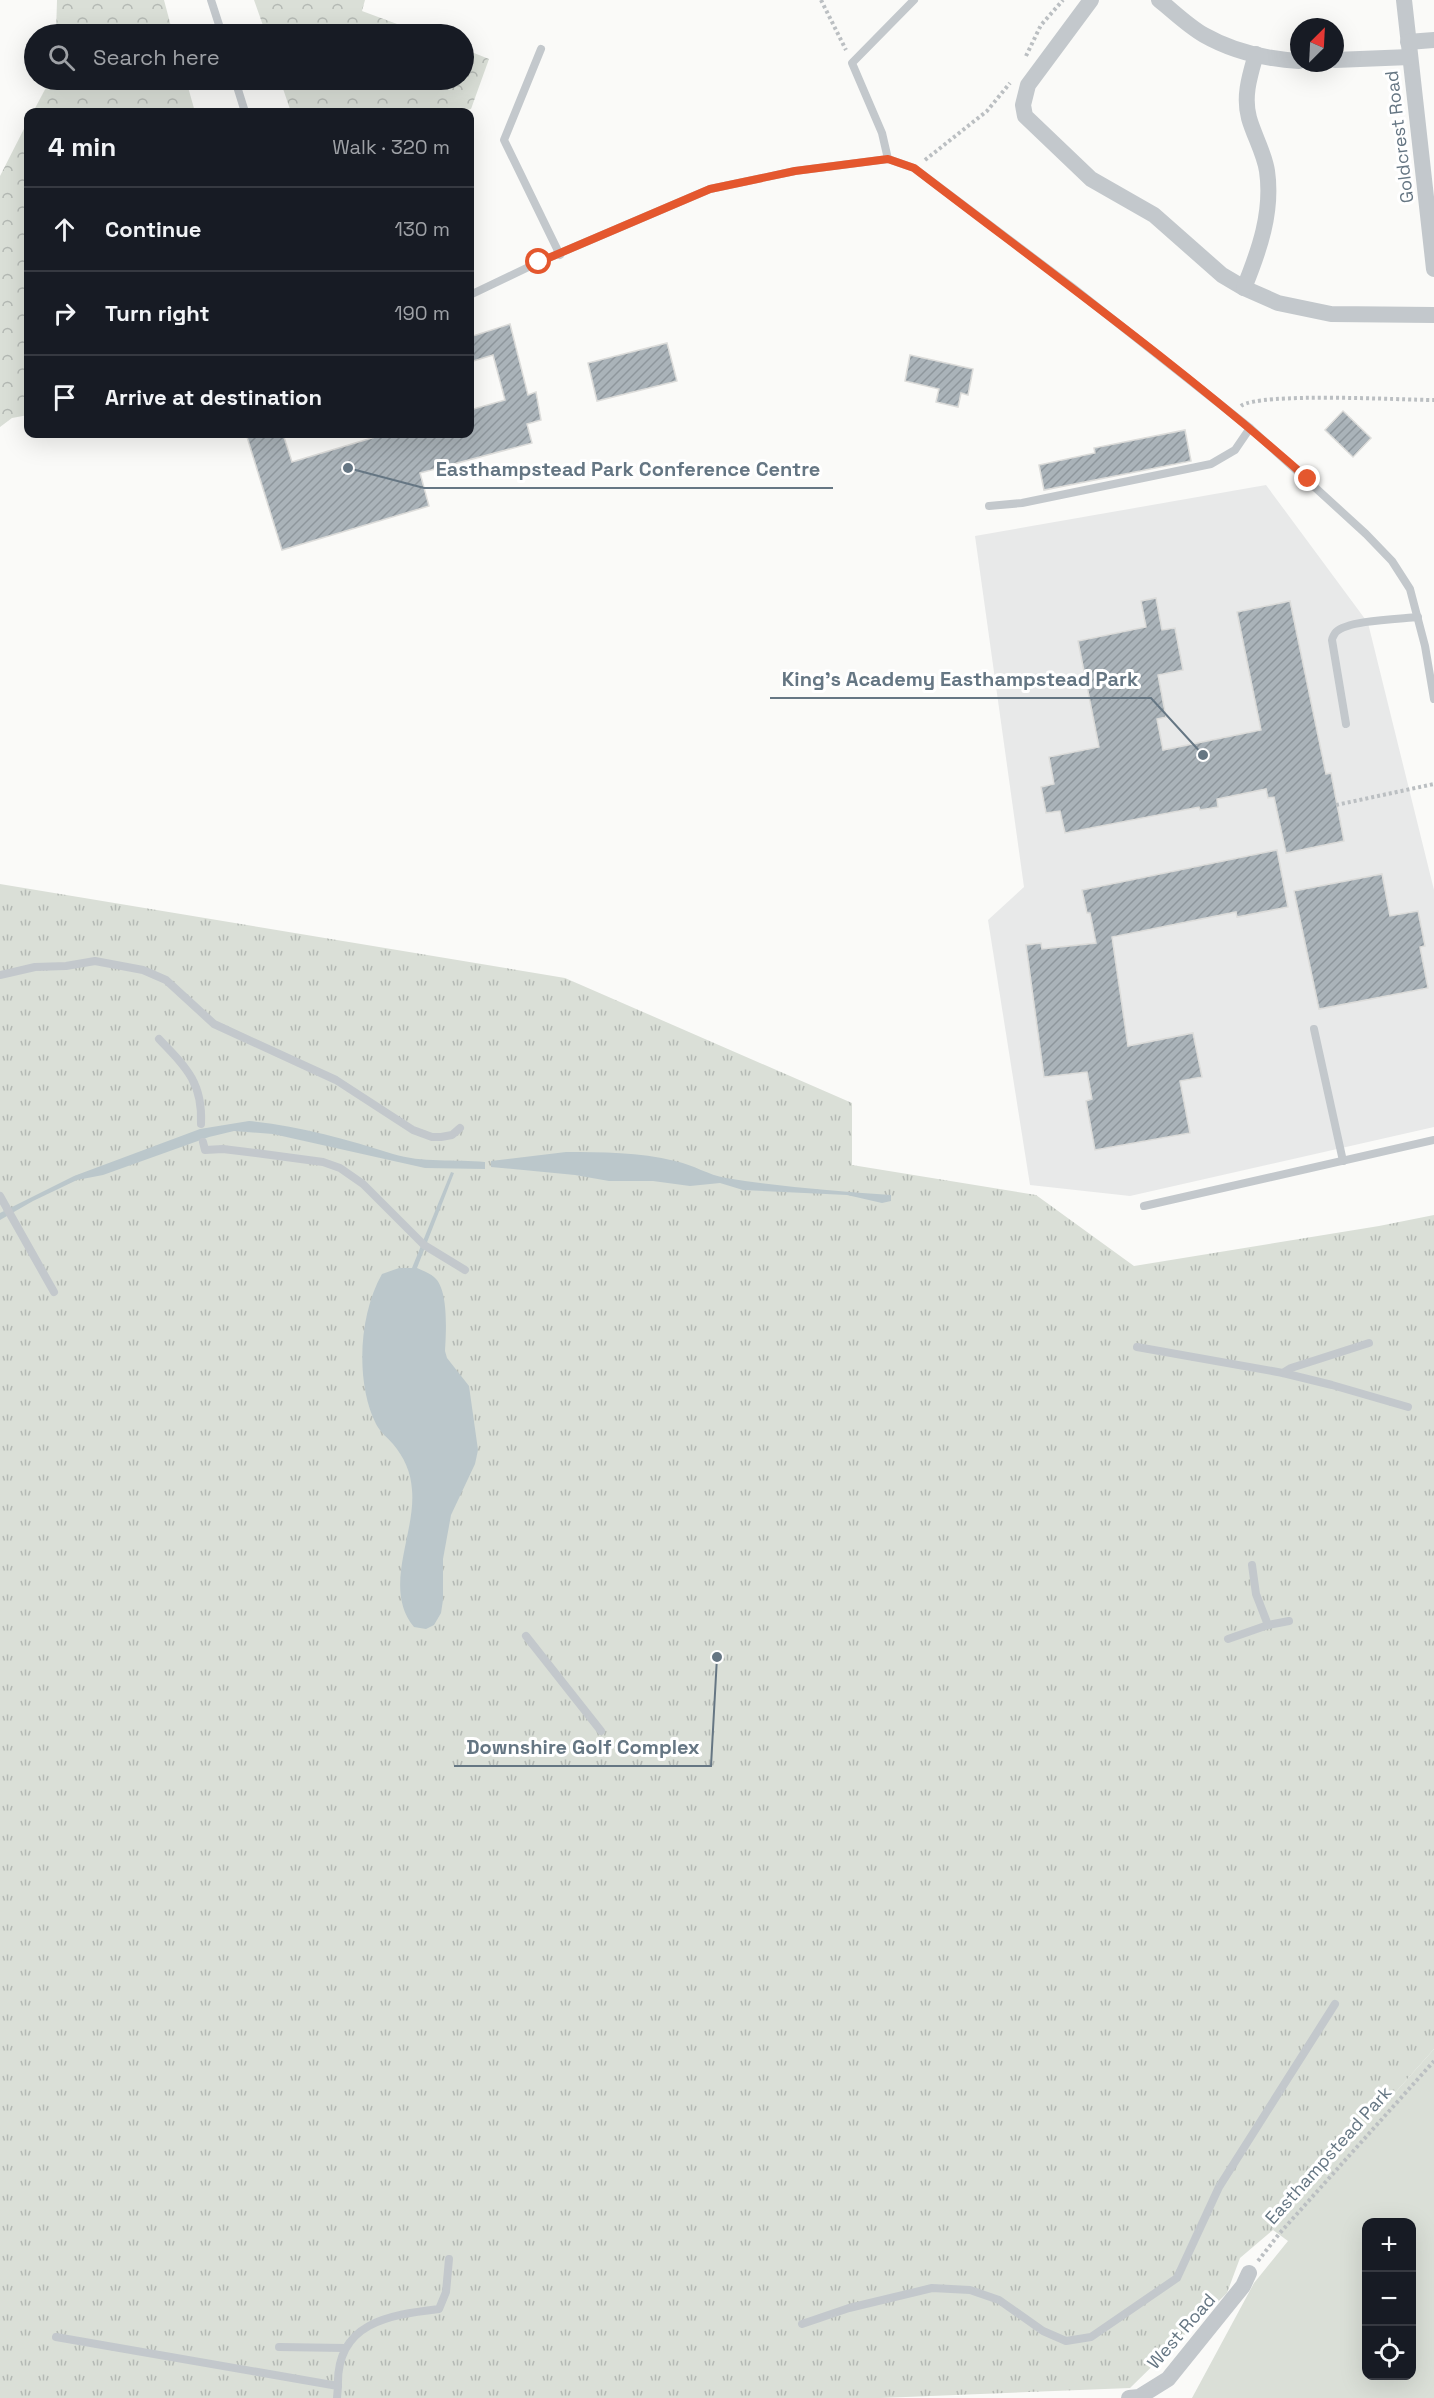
<!DOCTYPE html>
<html lang="en">
<head>
<meta charset="utf-8">
<style>
  body { margin:0; font-family:"Space Grotesk",sans-serif; background:#20242c; color:#f1f3f6 }
  .controls { position:absolute; right:18px; bottom:18px; display:grid; overflow:hidden; border-radius:12px; box-shadow:0 6px 24px #0002 }
  .controls button { width:54px; height:54px; display:grid; place-items:center; padding:0; border:0; border-bottom:2px solid #363941; background:#171b24; color:#f1f3f6; font:30px sans-serif }
  .compass { position:absolute; left:1290px; top:18px; width:54px; height:54px; border-radius:50%; background:#171b24; box-shadow:0 6px 24px #0002; rotate:24deg }
  .stop { position:absolute; width:18px; height:18px; margin:-14px; border:4px solid #e4572e; border-radius:50%; background:#fff }
  .stop.end { background:#e4572e; border-color:#fff; box-shadow:0 2px 6px #0008 }
  .list { margin:0; padding:0; list-style:none }
  h2 { display:flex; justify-content:space-between; align-items:center; height:78px; margin:0; padding:0 24px; font-size:26px }
  h2 small { font-size:20px; font-weight:400; color:#9ea1a6 }
  .list li { display:grid; grid-template-columns:39px 1fr auto; gap:18px; align-items:center; box-sizing:border-box; height:84px; padding:0 24px; border-top:2px solid #363941 }
  .list b { display:block; font-size:22px; white-space:nowrap }
  .list em { font-size:20px; font-style:normal; color:#9ea1a6 }
  .icon { flex:none; width:33px; height:33px; fill:none; stroke:currentColor; stroke-width:2; stroke-linecap:round; stroke-linejoin:round }
  .map { position:relative; flex:none; width:1434px; height:2398px; overflow:hidden }
  .search { position:absolute; background:#171b24; box-shadow:0 6px 24px #0002; left:24px; top:24px; width:450px; height:66px; display:flex; align-items:center; gap:15px; box-sizing:border-box; padding:0 21px; border-radius:33px; color:#9ea1a6; font-size:22px }
  .panel { position:absolute; background:#171b24; box-shadow:0 6px 24px #0002; left:24px; top:108px; width:450px; height:330px; border-radius:12px }
  .map>svg:first-child { display:block }
  .built { fill:#e8e9e9 }
  .grass { fill:url(#grass-tufts) }
  .forest { fill:url(#forest-crowns) }
  .park { fill:#dadfd7; fill-rule:evenodd }
  .water { fill:#bbc7cb }
  .building { fill:url(#building-hatch); stroke:#dcdcda; stroke-width:1.5 }
  .lines { fill:none; stroke-linecap:round; stroke-linejoin:round }
  .path { stroke:#bbbfc2; stroke-width:4; stroke-dasharray:3 3; stroke-linecap:butt }
  .lane { stroke:#c3c8cc; stroke-width:8 }
  .street { stroke:#c3c8cc; stroke-width:16 }
  .route { stroke:#e4572e; stroke-width:8 }
  .labels { text-anchor:middle; dominant-baseline:central; stroke-width:6; stroke-linejoin:round; paint-order:stroke }
  .street-label { font-size:18px; fill:#657683; stroke:#fff }
  .leader { fill:none; stroke:#657683; stroke-width:2 }
  .callout-dot { fill:#657683; stroke:#fff; stroke-width:2 }
  .callout-label { font-size:20px; text-anchor:middle; font-weight:bold; fill:#657683; stroke:#fff; stroke-width:6; stroke-linejoin:round; paint-order:stroke }
</style>
</head>
<body>
<div class="map">
<svg width="1434" height="2398" viewBox="0 0 1434 2398">
  <defs>
    <pattern id="grass-tufts" width="24" height="20" patternUnits="userSpaceOnUse" patternTransform="scale(1.5)"><rect width="24" height="20" fill="#dadfd7"/><path d="M3 7l-1-3M5 7V3M7 7l1-3M15 17l-1-3M17 17v-4M19 17l1-3" fill="none" stroke="#b4b9b4"/></pattern>
    <pattern id="forest-crowns" width="20" height="18" patternUnits="userSpaceOnUse" patternTransform="scale(1.5)"><rect width="20" height="18" fill="#dadfd7"/><path d="M2 6a3 3 0 1 1 6 0M12 15a3 3 0 1 1 6 0" fill="none" stroke="#b4b9b4"/></pattern>
    <pattern id="building-hatch" width="6" height="6" patternUnits="userSpaceOnUse" patternTransform="scale(1.5)"><rect width="6" height="6" fill="#aab3b9"/><path d="M-1 1l2-2M0 6l6-6M5 7l2-2" fill="none" stroke="#8e969c"/></pattern>
  </defs>
  <rect width="100%" height="100%" fill="#fafaf8"/>
  <polygon class="built" points="1266,485 1368,623 1434,890 1434,1127 1130,1196 1030,1185 988,920 1024,887 975,536"/>
  <polygon class="grass" points="0,884 565,978 852,1103 852,1165 1036,1195 1134,1266 1379,1226 1434,1215 1434,2049 1273,2230 1240,2258 1227,2293 1130,2388 881,2398 0,2398"/>
  <g class="forest">
    <polygon points="57,0 164,0 173,34 56,34"/>
    <polygon points="254,0 365,0 362,11 424,34 266,34"/>
    <polygon points="464,49 489,59 471,109 458,112 291,112 280,80 464,80"/>
    <polygon points="50,80 186,80 195,112 33,112"/>
    <polygon points="28,121 28,415 12,418 0,427 0,176"/>
  </g>
  <path class="park" d="M1434,2049v349h-242l62,-115 34,-42 -15,-11zM1366,2222h46v154h-46z"/>
  <g class="water">
    <path d="M249,1121c49,5 97,18 144,33 29,9 62,5 92,8v7l-60,-1 -152,-34 -39,-3 -25,6 -106,38 -26,5 -44,21 -33,19v-7l74,-37 126,-47z"/>
    <path d="M566,1152c36,0 73,0 109,9 19,4 33,14 51,17 55,9 110,13 165,17v6l-9,2 -35,-8 -104,-5 -23,-7 -30,3 -37,-5h-44l-34,-6 -84,-8v-6z"/>
    <path d="M451,1172l3,1 -37,95c6,3 13,5 17,9 15,12 12,56 11,74l2,7 22,28 9,64 -3,14 -24,51 -8,44v41l-2,13 -7,12 -8,4 -12,-2c-32,-39 2,-93 -2,-137 -1,-18 -8,-33 -19,-46 -6,-7 -13,-12 -17,-20 -21,-42 -17,-110 6,-150l17,-6h13z"/>
  </g>
  <g class="building">
    <polygon points="510,324 528,395 536,392 541,420 527,424 532,443 420,473 429,506 282,550 247,437 256,434 283,434 292,462 385,434 470,434 470,410 505,400 493,355 470,362 470,337"/>
    <polygon points="667,343 677,381 597,401 588,363"/>
    <polygon points="910,355 973,369 968,395 961,393 958,407 936,402 939,389 905,381"/>
    <polygon points="1343,411 1371,438 1353,457 1325,430"/>
    <polygon points="1185,430 1191,461 1044,490 1039,465 1095,453 1094,448"/>
    <polygon points="1156,598 1162,630 1175,628 1183,670 1158,675 1166,717 1157,719 1163,750 1261,730 1237,612 1290,601 1326,774 1331,773 1344,841 1286,853 1274,797 1268,798 1266,789 1217,799 1218,807 1200,810 1199,807 1065,833 1060,811 1046,813 1041,787 1054,784 1049,757 1099,747 1078,641 1146,627 1141,601"/>
    <polygon points="1277,850 1288,907 1237,917 1236,912 1112,937 1128,1046 1193,1033 1202,1077 1180,1081 1190,1133 1095,1150 1086,1101 1092,1099 1087,1072 1044,1077 1026,945 1041,943 1042,949 1096,943 1090,913 1087,913 1082,890"/>
    <polygon points="1382,874 1390,916 1418,911 1425,946 1420,947 1428,988 1319,1009 1294,891"/>
  </g>
  <g class="lines">
    <g class="path">
      <polyline points="821,0 846,50"/>
      <polyline points="1026,56 1041,25 1063,0"/>
      <polyline points="925,160 987,111 1010,83"/>
      <path d="M1241,406c18,-14 162,-6 193,-6"/>
      <polyline points="1336,805 1434,784"/>
      <polyline points="1258,2261 1279,2234 1434,2061"/>
    </g>
    <g class="lane">
      <polyline points="211,0 222,34"/>
      <polyline points="541,49 504,140 560,255"/>
      <polyline points="235,80 245,112"/>
      <polyline points="888,159 882,133 852,63 914,0"/>
      <polyline points="470,295 539,262 710,189 795,171 888,159 914,168 1072,287 1250,428 1366,534 1392,561 1410,589 1425,646 1434,699"/>
      <polyline points="989,506 1022,503 1211,464 1235,450 1250,428"/>
      <path d="M1346,724l-14,-84c0,-2 3,-7 4,-8 12,-12 64,-13 82,-15"/>
      <polyline points="0,975 35,967 66,966 95,961 143,970 166,980 214,1024 336,1080 413,1130 432,1137 441,1137 452,1135 460,1128"/>
      <polyline points="1314,1029 1343,1161"/>
      <path d="M159,1039c27,28 44,44 42,85"/>
      <polyline points="203,1142 205,1150 223,1149 256,1153 323,1162 340,1168 363,1184 424,1245 465,1270"/>
      <polyline points="0,1196 54,1292"/>
      <polyline points="1144,1206 1434,1140"/>
      <polyline points="1137,1347 1283,1373 1332,1385 1408,1407"/>
      <polyline points="1283,1373 1291,1368 1369,1343"/>
      <polyline points="1268,1625 1289,1621"/>
      <polyline points="526,1636 601,1731"/>
      <polyline points="1228,1639 1268,1625 1256,1594 1252,1565"/>
      <polyline points="802,2324 849,2308 932,2288 970,2290 999,2300 1043,2331 1066,2341 1091,2337 1177,2278 1219,2187 1335,2004"/>
      <polyline points="56,2337 338,2386 337,2398"/>
      <polyline points="279,2347 345,2348"/>
      <path d="M338,2386c-2,-63 50,-71 101,-77l7,-17 3,-33"/>
    </g>
    <g class="street">
      <polyline points="1091,0 1028,85 1023,105 1025,116 1091,179 1154,215 1222,275 1244,288 1278,303 1331,314 1434,315"/>
      <path d="M1159,0c14,11 29,26 45,35 28,16 63,24 95,26"/>
      <polyline points="1404,0 1434,269"/>
      <polyline points="1408,42 1434,40"/>
      <polyline points="1335,60 1410,57"/>
      <path d="M1244,288c15,-37 29,-76 23,-117 -3,-19 -13,-35 -18,-53 -6,-22 1,-43 7,-64"/>
      <polyline points="1129,2398 1139,2397 1168,2379 1243,2286 1249,2273"/>
    </g>
  </g>
  <g class="lines">
    <path class="route" d="M539,262l171,-73 85,-18 93,-12 26,9c133,102 269,200 394,311"/>
  </g>
  <g class="labels">
    <g class="street-label">
      <text transform="translate(1399 137) rotate(-97)">Goldcrest Road</text>
      <text transform="translate(1328 2155) rotate(-48)">Easthampstead Park</text>
      <text transform="translate(1181 2331) rotate(-49)">West Road</text>
    </g>
  </g>
  <path class="leader" d="M348 468L424 488H833M1203 755L1151 698H770M717 1657L711 1766H454"/>
  <g class="callout-dot">
    <circle cx="348" cy="468" r="6"/>
    <circle cx="1203" cy="755" r="6"/>
    <circle cx="717" cy="1657" r="6"/>
  </g>
  <g class="callout-label">
    <text x="628" y="476">Easthampstead Park Conference Centre</text>
    <text x="960" y="686">King's Academy Easthampstead Park</text>
    <text x="583" y="1754">Downshire Golf Complex</text>
  </g>
</svg>
<div class="controls">
<button>+</button>
<button>−</button>
<button><svg class="icon" aria-label="locate" viewBox="0 0 24 24"><circle cx="12" cy="12" r="6"/><path d="M12 2v4M12 18v4M2 12h4M18 12h4"/></svg></button>
</div>
<svg class="compass" viewBox="-18 -18 36 36"><path d="M0-13l5 13h-10z" fill="#e53935"/><path d="M0 13l5-13h-10z" fill="#9ea1a6"/></svg>
<div class="stop" style="left:539px;top:262px"></div>
<div class="stop end" style="left:1308px;top:479px"></div>
<div class="search"><svg class="icon" aria-label="search" viewBox="0 0 24 24"><circle cx="10" cy="10" r="6"/><path d="M15 15l6 6"/></svg>Search here</div>
<section class="panel">
<h2>4 min<small>Walk · 320 m</small></h2>
<ul class="list">
<li><svg class="icon" aria-label="ahead" viewBox="0 0 24 24"><path d="M12 20V5M6 11l6-6 6 6"/></svg><div><b>Continue</b></div><em>130 m</em></li>
<li><svg class="icon" aria-label="right" viewBox="0 0 24 24"><path d="M7 20v-9h11M14 6l5 5-5 5"/></svg><div><b>Turn right</b></div><em>190 m</em></li>
<li><svg class="icon" aria-label="arrive" viewBox="0 0 24 24"><path d="M6 21V4h12l-3 4 3 4H6"/></svg><div><b>Arrive at destination</b></div></li>
</ul>
</section>
</div>
</body>
</html>
